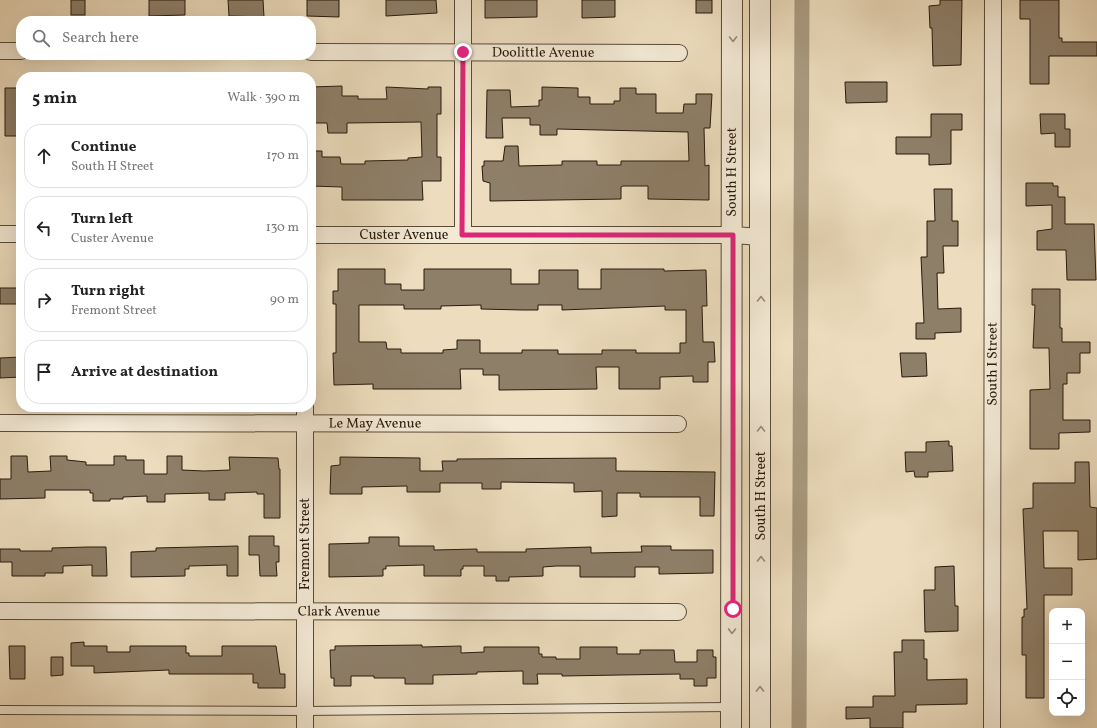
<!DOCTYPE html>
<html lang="en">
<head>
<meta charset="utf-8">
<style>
  body { margin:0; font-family:Vollkorn,serif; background:#f6f6f6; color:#222 }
  .controls { position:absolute; right:12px; bottom:12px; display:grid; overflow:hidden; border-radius:8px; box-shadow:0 4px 16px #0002 }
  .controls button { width:36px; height:36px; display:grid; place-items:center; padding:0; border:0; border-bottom:1px solid #e0e0e0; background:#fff; color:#222; font:20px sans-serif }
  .stop { position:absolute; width:12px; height:12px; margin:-9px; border:3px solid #db2777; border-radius:50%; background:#fff }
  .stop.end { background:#db2777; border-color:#fff; box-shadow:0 1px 4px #0008 }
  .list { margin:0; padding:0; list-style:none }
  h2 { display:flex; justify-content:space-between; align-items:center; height:52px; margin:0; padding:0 16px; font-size:17px }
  h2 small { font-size:13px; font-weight:400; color:#767676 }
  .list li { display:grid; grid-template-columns:26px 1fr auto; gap:12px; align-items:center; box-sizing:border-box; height:64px; margin:0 8px 8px; padding:0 8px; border:1px solid #e0e0e0; border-radius:16px }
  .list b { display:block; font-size:15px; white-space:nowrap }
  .list p { margin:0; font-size:13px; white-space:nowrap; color:#767676 }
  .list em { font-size:13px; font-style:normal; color:#767676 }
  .icon { flex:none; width:22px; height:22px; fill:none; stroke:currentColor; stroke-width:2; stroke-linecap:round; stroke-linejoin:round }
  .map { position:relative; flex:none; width:1097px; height:728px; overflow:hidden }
  .search { position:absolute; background:#fff; box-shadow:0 4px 16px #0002; left:16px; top:16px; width:300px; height:44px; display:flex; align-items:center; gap:10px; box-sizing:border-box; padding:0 14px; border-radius:16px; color:#767676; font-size:15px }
  .panel { position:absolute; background:#fff; box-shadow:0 4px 16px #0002; left:16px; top:72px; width:300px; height:340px; border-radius:16px }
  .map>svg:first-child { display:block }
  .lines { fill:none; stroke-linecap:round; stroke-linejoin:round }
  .canal { stroke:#aa9b81; stroke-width:15 }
  .building { fill:#8e7f69; stroke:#271a0c; fill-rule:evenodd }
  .service-casing { stroke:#584b38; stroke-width:10 }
  .minor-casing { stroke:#584b38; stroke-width:18 }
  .tertiary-casing { stroke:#584b38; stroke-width:22 }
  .service { stroke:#f3e9d5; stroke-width:8 }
  .minor { stroke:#f3e9d5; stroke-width:16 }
  .tertiary { stroke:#f3e9d5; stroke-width:20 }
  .oneway { stroke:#978c7b }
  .route { stroke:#db2777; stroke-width:5 }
  .labels { text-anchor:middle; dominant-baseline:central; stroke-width:4; stroke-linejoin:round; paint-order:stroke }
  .street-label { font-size:14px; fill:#271a0c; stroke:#f3e9d5 }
</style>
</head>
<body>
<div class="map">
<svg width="1097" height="728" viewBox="0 0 1097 728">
  <rect width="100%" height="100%" fill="#edddbe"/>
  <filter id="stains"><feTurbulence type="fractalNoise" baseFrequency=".005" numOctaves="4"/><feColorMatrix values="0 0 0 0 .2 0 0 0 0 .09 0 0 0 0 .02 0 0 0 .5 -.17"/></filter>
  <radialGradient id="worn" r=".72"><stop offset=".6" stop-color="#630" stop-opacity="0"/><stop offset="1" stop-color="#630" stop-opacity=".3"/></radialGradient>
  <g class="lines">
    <polyline class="canal" points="799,728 802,0"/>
  </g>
  <g class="building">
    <rect x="71" y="0" width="14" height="15"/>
    <polygon points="149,0 185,0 185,15 149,16"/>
    <polygon points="228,0 263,0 264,17 229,16"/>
    <polygon points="307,0 339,0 339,17 307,16"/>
    <polygon points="386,0 436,0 437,13 386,16"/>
    <polygon points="485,0 537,0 537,17 485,18"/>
    <polygon points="582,0 615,0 615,17 582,18"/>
    <rect x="696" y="0" width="16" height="13"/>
    <polygon points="940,0 962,0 961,65 933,66 932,28 930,28 929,6 940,5"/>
    <polygon points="1020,0 1059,0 1059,38 1062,38 1062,42 1097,42 1097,56 1049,56 1049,84 1030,84 1030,19 1020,19"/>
    <polygon points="845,82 887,82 887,102 846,103"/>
    <polygon points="342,86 342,96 358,96 358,99 387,99 386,87 428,89 428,87 441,87 441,114 437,114 437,157 441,157 441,181 422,181 423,200 342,200 342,187 311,186 311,151 322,151 322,157 340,157 341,164 365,164 365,161 408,160 408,158 422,157 421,122 347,123 347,133 328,133 327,123 311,123 311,87"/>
    <polygon points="542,87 578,88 578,97 590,97 590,104 614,104 614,101 620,101 620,88 636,88 636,94 656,94 656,113 683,113 684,104 696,104 696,94 712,94 710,128 704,128 705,166 709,165 709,200 648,199 648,186 623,186 621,187 621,199 490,201 490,183 483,181 482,166 484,166 484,161 503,161 505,146 518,146 519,166 562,165 562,161 597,161 597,165 621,165 621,161 689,161 688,132 557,129 557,135 540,135 540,125 530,125 530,118 502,118 503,138 486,138 487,90 510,90 511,107 539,106 539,100 542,100"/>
    <polygon points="5,88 21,88 20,136 5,136"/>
    <polygon points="931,114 962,114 962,130 951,130 951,164 929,165 929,154 896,154 896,137 931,137"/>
    <polygon points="1040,114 1065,114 1065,129 1070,129 1070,147 1055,147 1055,133 1041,134"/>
    <polygon points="1026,183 1053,183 1053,186 1058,186 1058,197 1065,197 1065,224 1094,224 1096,280 1067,280 1066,250 1037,250 1037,231 1052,229 1052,205 1026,206"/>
    <polygon points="934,189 952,189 952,221 958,221 958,246 943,246 944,273 937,273 938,309 961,308 961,332 935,333 935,339 916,339 916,323 924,323 921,257 927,257 927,221 935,221"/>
    <path d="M338,269h47v15h16v6h23v-21h87v15h28v-14h39v19h23v-20h63v2l42,-1 1,36h-5l1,36h11l1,20h-7v20h-15v-6l-33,1v12h-41v-22h-23l1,22 -98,1v-15h-16v-6h-23l1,20h-88v-5l-39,1 -1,-32h3v-49h-3v-13h5zM359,305h45v4h37v-3l40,-1v4l42,1h15v-5h24v5l103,-4v4h21v33h-6v10h-44v-3h-34v4h-44v-4h-36v3h-42v-13h-23v9l-14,1v3h-42v-4h-14l-1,-7h-27z"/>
    <rect x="0" y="288" width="21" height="16"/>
    <polygon points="1032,289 1060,289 1060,328 1062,328 1062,342 1090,342 1090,353 1080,353 1080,373 1067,373 1067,384 1063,384 1063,420 1090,420 1090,432 1059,433 1059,449 1030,449 1030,390 1050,389 1049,348 1033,348 1035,305 1032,305"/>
    <polygon points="900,353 926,353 927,376 902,377"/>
    <polygon points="21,357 21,377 0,378 0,358"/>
    <polygon points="949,441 949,446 952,446 953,471 928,472 928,477 915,477 914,471 906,472 905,452 926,452 926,442"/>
    <polygon points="11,456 27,456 28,472 51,471 50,456 67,456 67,460 86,462 86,465 114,465 114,456 126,456 126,460 144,460 144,474 167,474 167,456 182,456 182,470 204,471 230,470 229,457 278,458 279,469 280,469 280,518 264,518 264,494 257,494 257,492 225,493 225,500 209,500 209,493 165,494 165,502 147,502 147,496 123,497 123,499 110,499 110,501 93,501 93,493 90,493 90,490 45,490 45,498 0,499 0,479 11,479"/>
    <polygon points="340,457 420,458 420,471 443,471 442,461 457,461 457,459 616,458 616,471 715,472 714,516 700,516 700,497 640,497 640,493 617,493 617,516 602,517 602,491 574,492 574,483 501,482 501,489 482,489 482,483 440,483 440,492 407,492 407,486 362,487 362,494 330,494 331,466 340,465"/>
    <polygon points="1075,462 1089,462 1090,507 1097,508 1097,559 1078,560 1078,531 1043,531 1044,568 1072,568 1072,595 1044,595 1044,698 1026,698 1026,655 1022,655 1022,617 1024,617 1024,609 1027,609 1023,509 1033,508 1033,483 1075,483"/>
    <polygon points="249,536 274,536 274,546 279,546 279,562 276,562 277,576 260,576 259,555 249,555"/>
    <polygon points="369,537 399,537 399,546 434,546 434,550 477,549 477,552 526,552 526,549 591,547 591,553 642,552 641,546 671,546 671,550 713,550 713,573 659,574 659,567 635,567 635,577 580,577 580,566 556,566 543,567 543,576 509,577 509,581 496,581 496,576 484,576 484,566 463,566 463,569 461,569 461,576 424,576 424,565 386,566 386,569 383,569 383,576 329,577 329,544 369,543"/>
    <polygon points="238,546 238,576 227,576 227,565 189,566 189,569 185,569 185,576 131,577 131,552 156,551 156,548"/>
    <polygon points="88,547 106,547 107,576 92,576 92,565 63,566 63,573 45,573 45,576 12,576 12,562 0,562 0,549 20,549 20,551 52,551 52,548"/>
    <polygon points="954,566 955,606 958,606 958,631 925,632 924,590 935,590 935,567"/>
    <polygon points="902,640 924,640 924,659 927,659 927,680 967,679 967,704 916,705 916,712 903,712 903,728 870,728 870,718 846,719 846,707 873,707 873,696 895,696 894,652 902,652"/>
    <polygon points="84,642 84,646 107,646 107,652 130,652 130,646 186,646 186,653 189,653 189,656 222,656 222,646 276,646 280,674 285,674 285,688 258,688 258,683 253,683 253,674 169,674 169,670 94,673 94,666 71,666 71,643"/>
    <polygon points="422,645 422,647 461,646 461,653 484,652 484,647 539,647 539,654 542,654 542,657 556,657 556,659 580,659 580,647 617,647 617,654 640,654 640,650 674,650 675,662 697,662 697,650 713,650 713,657 716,657 716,678 707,678 707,686 694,686 694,679 680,679 680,674 562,676 562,674 537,674 538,684 523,684 523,671 477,672 477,674 433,675 433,684 405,684 405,678 374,678 374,676 351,676 351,686 334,686 334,678 331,678 330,650 335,650 335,646"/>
    <polygon points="9,646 25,646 25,679 10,679"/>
    <polygon points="51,657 63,657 63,675 51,676"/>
  </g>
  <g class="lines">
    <g class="service-casing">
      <polyline id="service" points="0,710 305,711 731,707"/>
    </g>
    <g class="minor-casing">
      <g id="minor">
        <polyline points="0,51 21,51"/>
        <path id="s1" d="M311,52l368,1"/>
        <polyline points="0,234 21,234"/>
        <path id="s2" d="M311,235h422l28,2"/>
        <polyline points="463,235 463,0"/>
        <path id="s3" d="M0,423l678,1"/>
        <path id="s4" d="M0,611l678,1"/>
        <polyline points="305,728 305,407"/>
        <path id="s5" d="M992,728l1,-728"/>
      </g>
    </g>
    <g class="tertiary-casing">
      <g id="tertiary">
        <path id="s6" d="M731,728l1,-728"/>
        <polyline points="760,728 760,0"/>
      </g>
    </g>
    <use href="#service" class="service"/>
    <use href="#minor" class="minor"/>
    <use href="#tertiary" class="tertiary"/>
  </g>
  <defs><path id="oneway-chevron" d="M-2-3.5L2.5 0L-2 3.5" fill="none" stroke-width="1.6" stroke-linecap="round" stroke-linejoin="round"/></defs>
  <g class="oneway">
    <use href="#oneway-chevron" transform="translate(733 39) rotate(89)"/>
    <use href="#oneway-chevron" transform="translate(761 299) rotate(-90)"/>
    <use href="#oneway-chevron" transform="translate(761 429) rotate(-90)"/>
    <use href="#oneway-chevron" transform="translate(761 559) rotate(-90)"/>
    <use href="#oneway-chevron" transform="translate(732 631) rotate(91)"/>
    <use href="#oneway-chevron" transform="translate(760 689) rotate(-90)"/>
  </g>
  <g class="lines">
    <polyline class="route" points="463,52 462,235 733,235 733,609"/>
  </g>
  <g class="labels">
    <g class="street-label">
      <text stroke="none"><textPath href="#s1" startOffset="232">Doolittle Avenue</textPath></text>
      <text stroke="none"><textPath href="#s6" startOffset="556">South H Street</textPath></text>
      <text stroke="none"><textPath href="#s2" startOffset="93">Custer Avenue</textPath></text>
      <text stroke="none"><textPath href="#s5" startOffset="364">South I Street</textPath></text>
      <text stroke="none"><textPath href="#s3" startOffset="375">Le May Avenue</textPath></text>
      <text transform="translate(761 496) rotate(-90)">South H Street</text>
      <text transform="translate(305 544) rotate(-90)">Fremont Street</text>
      <text stroke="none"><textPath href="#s4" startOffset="339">Clark Avenue</textPath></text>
    </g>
  </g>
  <rect width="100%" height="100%" filter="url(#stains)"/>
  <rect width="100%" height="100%" fill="url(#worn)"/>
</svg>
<div class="controls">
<button>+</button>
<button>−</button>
<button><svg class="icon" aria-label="locate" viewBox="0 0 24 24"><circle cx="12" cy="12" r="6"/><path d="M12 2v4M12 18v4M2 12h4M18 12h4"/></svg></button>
</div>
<div class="stop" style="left:733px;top:609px"></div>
<div class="stop end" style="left:463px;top:52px"></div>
<div class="search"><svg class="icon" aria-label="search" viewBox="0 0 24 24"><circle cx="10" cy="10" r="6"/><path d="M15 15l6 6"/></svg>Search here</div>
<section class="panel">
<h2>5 min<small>Walk · 390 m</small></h2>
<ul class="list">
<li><svg class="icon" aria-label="ahead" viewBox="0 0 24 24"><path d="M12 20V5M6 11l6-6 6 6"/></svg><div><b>Continue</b><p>South H Street</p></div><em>170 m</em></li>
<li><svg class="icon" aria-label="left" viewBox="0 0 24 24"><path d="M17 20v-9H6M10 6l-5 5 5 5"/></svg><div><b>Turn left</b><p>Custer Avenue</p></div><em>130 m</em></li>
<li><svg class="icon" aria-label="right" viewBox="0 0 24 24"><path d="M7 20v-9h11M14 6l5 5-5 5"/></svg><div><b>Turn right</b><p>Fremont Street</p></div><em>90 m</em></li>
<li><svg class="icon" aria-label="arrive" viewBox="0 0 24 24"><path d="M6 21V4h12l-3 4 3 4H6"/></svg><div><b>Arrive at destination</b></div></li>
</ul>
</section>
</div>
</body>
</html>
